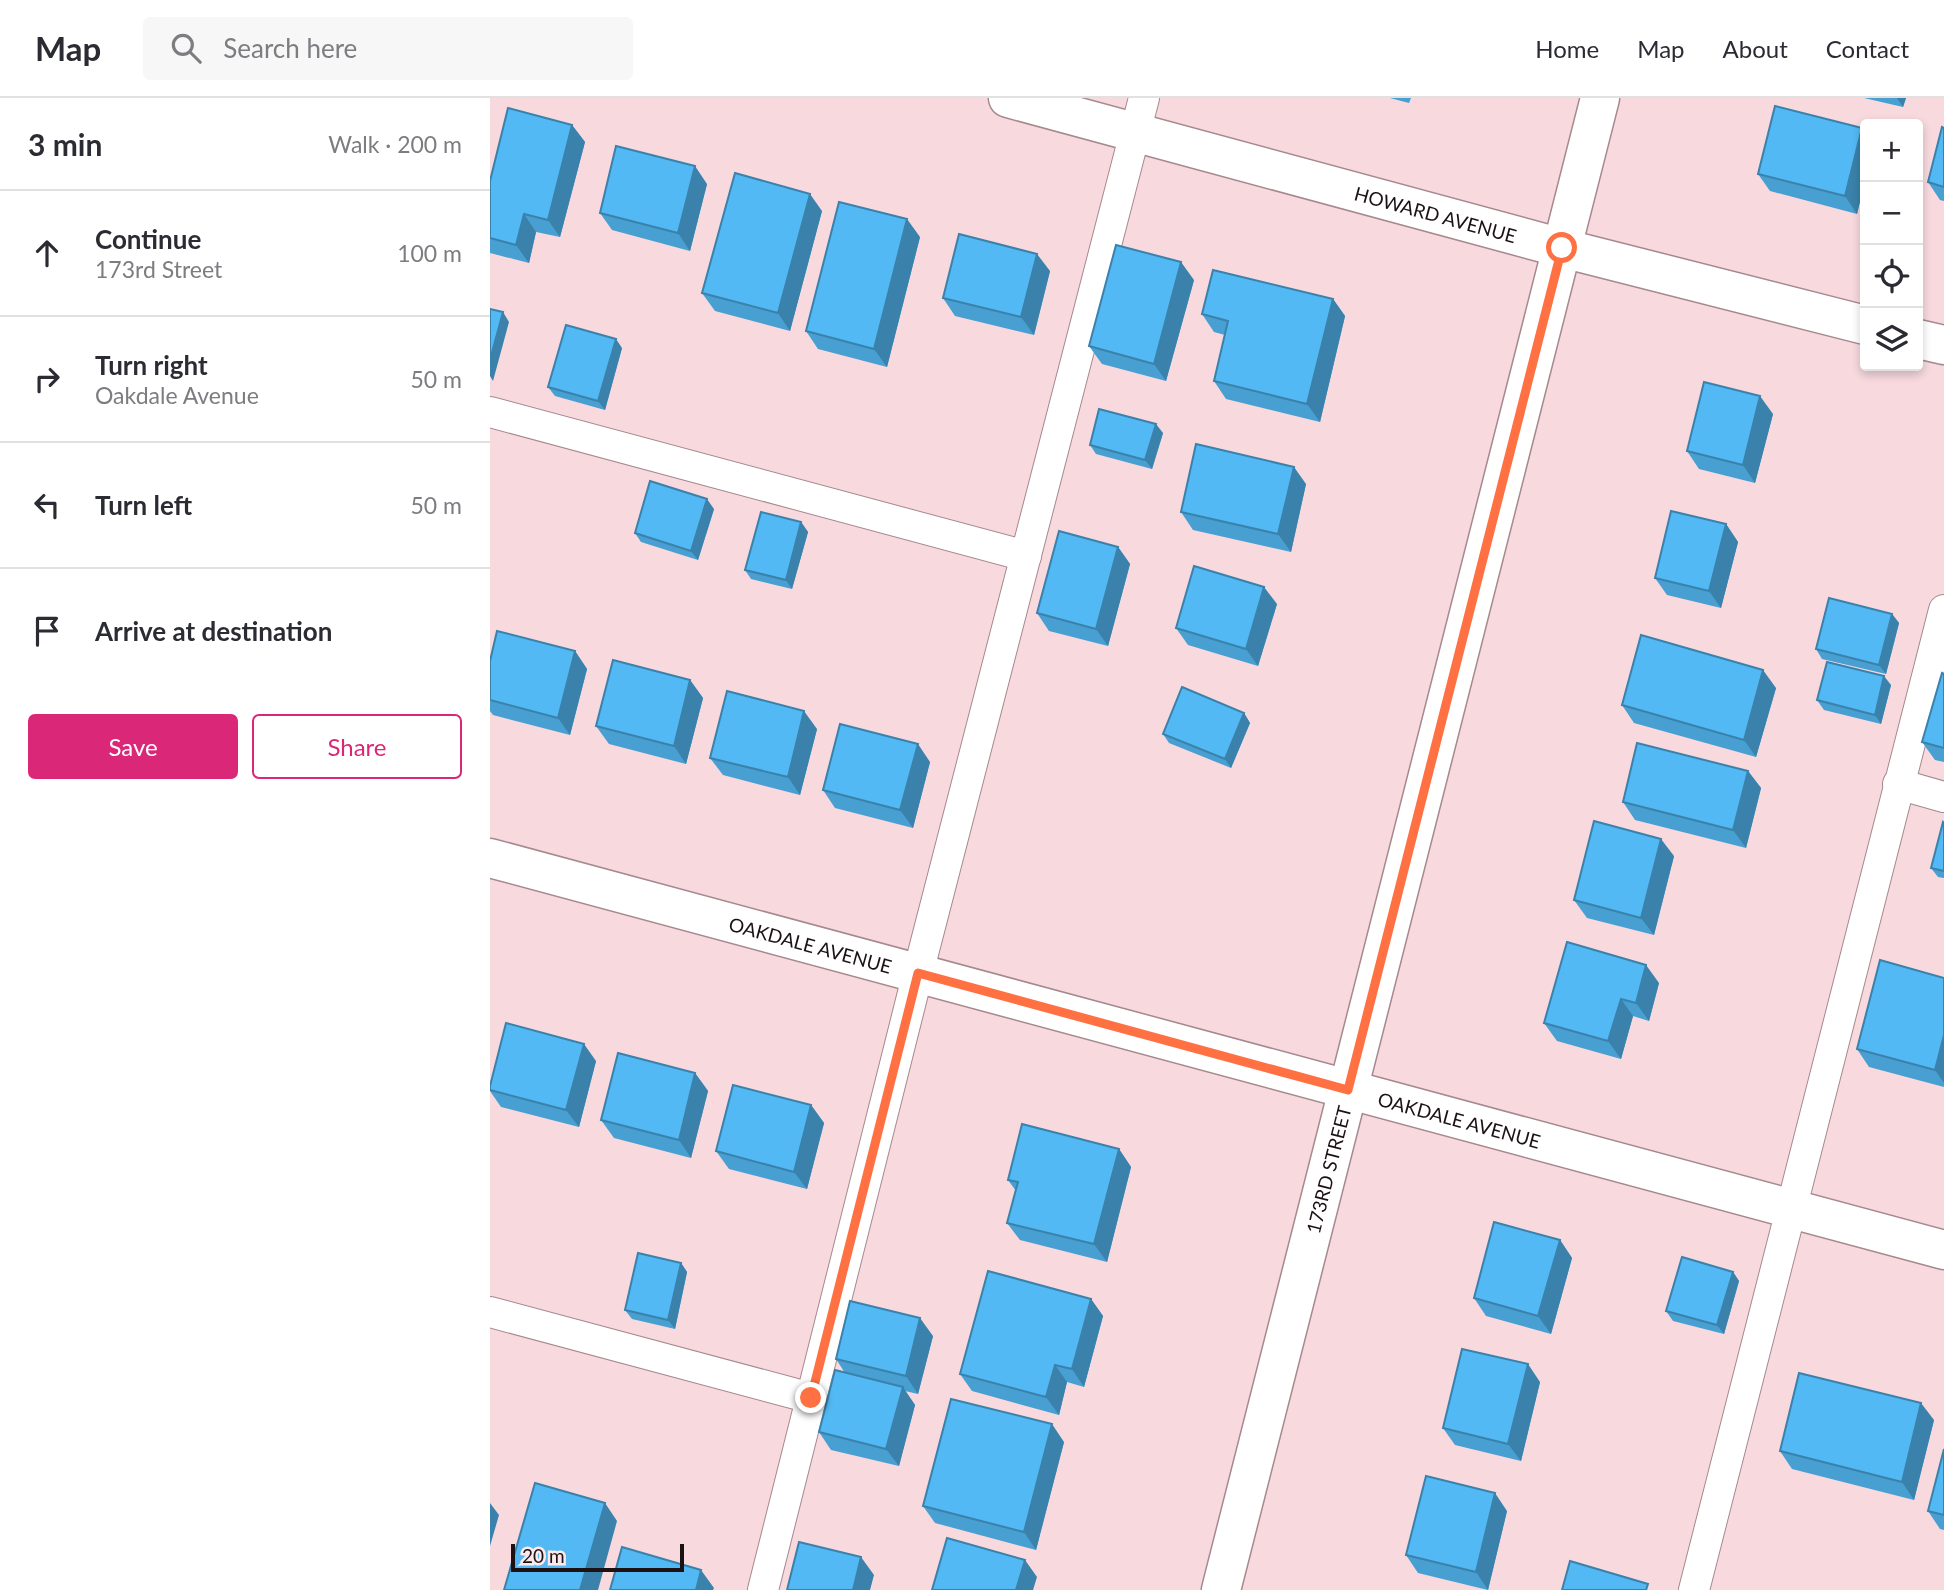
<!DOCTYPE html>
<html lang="en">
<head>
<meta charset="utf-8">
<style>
  body { margin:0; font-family:Lato,sans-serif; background:#f7f7f7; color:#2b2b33 }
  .controls { position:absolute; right:21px; top:21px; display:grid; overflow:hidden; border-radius:7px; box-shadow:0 4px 10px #0003 }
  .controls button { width:63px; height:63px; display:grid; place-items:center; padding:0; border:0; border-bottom:2px solid #e1e1e2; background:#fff; color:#2b2b33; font:35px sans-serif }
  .scale { position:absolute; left:21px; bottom:18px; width:173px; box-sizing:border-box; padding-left:7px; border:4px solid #1c1214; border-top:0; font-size:19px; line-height:24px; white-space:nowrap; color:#1c1214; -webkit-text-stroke:5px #fce9ec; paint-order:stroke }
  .stop { position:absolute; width:21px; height:21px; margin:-16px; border:5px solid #ff7043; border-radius:50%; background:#fff }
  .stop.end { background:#ff7043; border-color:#fff; box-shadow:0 2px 7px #0008 }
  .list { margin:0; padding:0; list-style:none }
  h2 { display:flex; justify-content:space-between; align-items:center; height:91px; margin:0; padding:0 28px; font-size:30px }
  h2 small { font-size:23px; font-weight:400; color:#7c7c81 }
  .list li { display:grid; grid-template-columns:46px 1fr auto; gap:21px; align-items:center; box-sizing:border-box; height:126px; padding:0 28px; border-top:2px solid #e1e1e2 }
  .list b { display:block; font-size:26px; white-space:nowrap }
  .list p { margin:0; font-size:23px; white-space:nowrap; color:#7c7c81 }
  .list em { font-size:23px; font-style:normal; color:#7c7c81 }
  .actions { display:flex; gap:14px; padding:21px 28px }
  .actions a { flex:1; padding:16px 0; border:2px solid #db2777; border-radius:7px; text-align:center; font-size:24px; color:#db2777 }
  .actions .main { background:#db2777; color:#fff }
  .icon { flex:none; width:38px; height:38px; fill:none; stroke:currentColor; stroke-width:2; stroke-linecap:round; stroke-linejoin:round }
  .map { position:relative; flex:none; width:1454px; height:1492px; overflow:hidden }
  header { display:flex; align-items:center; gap:42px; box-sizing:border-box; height:98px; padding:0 35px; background:#fff; border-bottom:2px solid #e1e1e2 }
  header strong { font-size:33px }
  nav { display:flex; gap:38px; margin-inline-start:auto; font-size:24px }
  .search { width:490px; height:63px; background:#f7f7f7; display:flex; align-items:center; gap:18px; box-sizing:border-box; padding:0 24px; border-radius:7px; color:#7c7c81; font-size:26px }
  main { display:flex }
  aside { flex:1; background:#fff }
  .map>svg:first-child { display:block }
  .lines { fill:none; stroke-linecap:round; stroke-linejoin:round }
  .lane-casing { stroke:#a5898e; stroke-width:32 }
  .street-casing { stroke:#a5898e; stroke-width:41 }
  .secondary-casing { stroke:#a5898e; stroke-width:41 }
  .lane { stroke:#fff; stroke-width:30 }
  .street { stroke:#fff; stroke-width:38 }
  .secondary { stroke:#fff; stroke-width:38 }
  .wall { fill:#479fd2 }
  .shaded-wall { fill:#3a82ab }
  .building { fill:#53b9f4; stroke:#3a82ab; stroke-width:2 }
  .route { stroke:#ff7043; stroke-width:9 }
  .labels { text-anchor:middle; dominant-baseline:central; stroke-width:7; stroke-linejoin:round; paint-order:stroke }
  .street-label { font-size:19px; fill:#1c1214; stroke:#fce9ec }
</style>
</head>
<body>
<header>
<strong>Map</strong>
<div class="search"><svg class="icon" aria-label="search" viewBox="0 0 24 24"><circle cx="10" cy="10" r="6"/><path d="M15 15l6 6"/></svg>Search here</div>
<nav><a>Home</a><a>Map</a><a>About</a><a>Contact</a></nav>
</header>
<main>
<aside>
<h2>3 min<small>Walk · 200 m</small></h2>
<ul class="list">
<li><svg class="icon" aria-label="ahead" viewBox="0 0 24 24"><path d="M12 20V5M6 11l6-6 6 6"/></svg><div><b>Continue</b><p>173rd Street</p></div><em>100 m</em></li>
<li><svg class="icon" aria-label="right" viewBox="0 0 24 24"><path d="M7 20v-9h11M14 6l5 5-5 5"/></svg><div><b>Turn right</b><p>Oakdale Avenue</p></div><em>50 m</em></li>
<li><svg class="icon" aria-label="left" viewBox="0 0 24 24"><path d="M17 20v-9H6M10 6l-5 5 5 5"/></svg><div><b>Turn left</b></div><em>50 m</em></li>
<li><svg class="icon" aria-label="arrive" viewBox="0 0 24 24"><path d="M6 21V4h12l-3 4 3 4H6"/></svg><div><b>Arrive at destination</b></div></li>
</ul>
<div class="actions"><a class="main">Save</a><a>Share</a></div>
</aside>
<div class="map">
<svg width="1454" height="1492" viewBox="0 0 1454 1492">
  <rect width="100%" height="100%" fill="#f7d9de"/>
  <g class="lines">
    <g class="lane-casing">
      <g id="lane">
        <polyline points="0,314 536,458"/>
        <polyline points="1408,686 1454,699"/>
        <polyline points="0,1214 321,1300"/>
        <polyline points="273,1492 428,875 654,0"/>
        <polyline points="1204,1492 1454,512"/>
      </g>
    </g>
    <g class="street-casing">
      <g id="street">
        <path id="s1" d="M518,0l554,150 303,77"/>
        <polyline points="1428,241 1454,247"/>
        <path id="s2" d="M0,760l1454,392"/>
      </g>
    </g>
    <g class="secondary-casing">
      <g id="secondary">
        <path id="s3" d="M731,1492l379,-1492"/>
      </g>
    </g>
    <use href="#lane" class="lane"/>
    <use href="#street" class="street"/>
    <use href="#secondary" class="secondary"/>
  </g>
  <g class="wall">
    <polygon points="900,0 921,0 919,5"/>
    <polygon points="1374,0 1416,0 1413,9"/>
    <polygon points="82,27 95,44 70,139 46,134 39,165 0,155 0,83"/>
    <polygon points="1372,30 1375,35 1375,83 1367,116 1280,93 1268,76"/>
    <polygon points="1454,30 1454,103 1450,102 1438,84"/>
    <polygon points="217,86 200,153 122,132 110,115"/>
    <polygon points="332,113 300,233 225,213 212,195"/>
    <polygon points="430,139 397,269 328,251 316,233"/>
    <polygon points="560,173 544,237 465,218 453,200"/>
    <polygon points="704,182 676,283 612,266 599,248"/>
    <polygon points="843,201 855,218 830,324 736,301 724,283 735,237 724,234 712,216"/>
    <polygon points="132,250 115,312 65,298 58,289"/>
    <polygon points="1283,316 1265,385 1209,371 1197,353"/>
    <polygon points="673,335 662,371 606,356 600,347"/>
    <polygon points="816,386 801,454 703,432 691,414"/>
    <polygon points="224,411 208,462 151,444 145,435"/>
    <polygon points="311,424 318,434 302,491 261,481 255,472"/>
    <polygon points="1236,426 1248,444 1231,510 1177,497 1165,480"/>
    <polygon points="628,449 640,466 618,548 559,533 547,515"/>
    <polygon points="787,506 768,568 698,547 686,530"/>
    <polygon points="1402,516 1409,525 1396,576 1332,561 1326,551"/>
    <polygon points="85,553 97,571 80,637 3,617 0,613 0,563"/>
    <polygon points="1454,576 1454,664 1445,662 1432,644"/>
    <polygon points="200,582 213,600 196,666 119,646 106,628"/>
    <polygon points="1401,587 1391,626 1334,612 1327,602"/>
    <polygon points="1286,590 1266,659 1144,625 1132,607"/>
    <polygon points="754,615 760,625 741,670 679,645 673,636"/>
    <polygon points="327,631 310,697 233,677 220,660"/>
    <polygon points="440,664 423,730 345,710 333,692"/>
    <polygon points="1258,673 1271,690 1256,750 1145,722 1133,704"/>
    <polygon points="1454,725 1454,780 1448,779 1441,770"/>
    <polygon points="1184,758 1164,837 1097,820 1084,802"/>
    <polygon points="1454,880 1454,989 1379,969 1367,951"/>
    <polygon points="1169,885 1159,923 1143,918 1131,961 1067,943 1054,925"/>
    <polygon points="106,963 89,1029 11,1009 0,993 0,988"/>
    <polygon points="205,975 218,993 201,1060 124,1040 111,1022"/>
    <polygon points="321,1007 334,1025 317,1091 239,1071 226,1053"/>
    <polygon points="629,1051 641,1069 617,1164 530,1142 517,1125 526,1093 518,1082"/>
    <polygon points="1070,1142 1082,1160 1061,1236 996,1218 984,1200"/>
    <polygon points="191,1165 197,1174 185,1231 142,1221 135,1212"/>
    <polygon points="1243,1174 1249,1183 1234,1236 1183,1223 1176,1213"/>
    <polygon points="601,1201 613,1218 594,1289 577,1284 569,1317 482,1293 470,1276"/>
    <polygon points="443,1238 428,1296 415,1293 425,1307 409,1368 341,1352 329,1334 355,1275 346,1261"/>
    <polygon points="1050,1284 1031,1363 965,1347 953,1330"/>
    <polygon points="1444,1322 1424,1402 1302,1371 1290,1353"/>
    <polygon points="574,1344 546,1452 445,1425 433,1408"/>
    <polygon points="1454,1351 1454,1432 1450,1431 1438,1413"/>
    <polygon points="1017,1413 998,1492 928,1475 916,1457"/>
  </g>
  <g class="shaded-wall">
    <polygon points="1407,0 1416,0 1413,9"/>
    <polygon points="82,27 95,44 70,139 58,122"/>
    <polygon points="1372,30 1375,35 1375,83 1367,116 1355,98"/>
    <polygon points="205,68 217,86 200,153 188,135"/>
    <polygon points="320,96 332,113 300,233 288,215"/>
    <polygon points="34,116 46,134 39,165 26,147"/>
    <polygon points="417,121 430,139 397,269 384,251"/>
    <polygon points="547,156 560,173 544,237 531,219"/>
    <polygon points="691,164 704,182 676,283 664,266"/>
    <polygon points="843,201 855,218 830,324 817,306"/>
    <polygon points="13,214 19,224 3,283 0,278 0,262"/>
    <polygon points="126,241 132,250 115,312 108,303"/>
    <polygon points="1270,298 1283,316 1265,385 1253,367"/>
    <polygon points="666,326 673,335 662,371 655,362"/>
    <polygon points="804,369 816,386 801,454 788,436"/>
    <polygon points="217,401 224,411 208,462 201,453"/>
    <polygon points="311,424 318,434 302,491 296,482"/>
    <polygon points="1236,426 1248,444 1231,510 1219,493"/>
    <polygon points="628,449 640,466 618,548 606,531"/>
    <polygon points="774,489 787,506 768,568 756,551"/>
    <polygon points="1402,516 1409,525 1396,576 1389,567"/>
    <polygon points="85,553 97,571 80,637 68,620"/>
    <polygon points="1273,572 1286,590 1266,659 1254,642"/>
    <polygon points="1394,578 1401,587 1391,626 1385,617"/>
    <polygon points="200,582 213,600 196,666 184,648"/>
    <polygon points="314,613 327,631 310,697 298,679"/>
    <polygon points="754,615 760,625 741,670 735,661"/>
    <polygon points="428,646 440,664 423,730 410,712"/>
    <polygon points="1258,673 1271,690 1256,750 1243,732"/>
    <polygon points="1171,741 1184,758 1164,837 1151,820"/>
    <polygon points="1156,867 1169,885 1159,923 1146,905"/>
    <polygon points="1131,901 1143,918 1131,961 1118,943"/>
    <polygon points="1454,937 1454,985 1445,972"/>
    <polygon points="94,946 106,963 89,1029 76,1012"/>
    <polygon points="205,975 218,993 201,1060 189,1042"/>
    <polygon points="321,1007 334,1025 317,1091 304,1074"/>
    <polygon points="629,1051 641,1069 617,1164 604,1146"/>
    <polygon points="1070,1142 1082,1160 1061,1236 1048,1218"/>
    <polygon points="191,1165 197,1174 185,1231 178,1222"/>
    <polygon points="1243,1174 1249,1183 1234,1236 1227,1227"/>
    <polygon points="601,1201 613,1218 594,1289 582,1271"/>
    <polygon points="430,1220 443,1238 428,1296 416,1278"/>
    <polygon points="1038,1266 1050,1284 1031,1363 1018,1346"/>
    <polygon points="565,1267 577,1284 569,1317 556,1299"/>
    <polygon points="413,1289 425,1307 409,1368 396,1351"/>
    <polygon points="1431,1305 1444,1322 1424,1402 1412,1384"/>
    <polygon points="562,1326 574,1344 546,1452 534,1434"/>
    <polygon points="1005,1395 1017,1413 998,1492 986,1474"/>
    <polygon points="0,1405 9,1417 0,1448"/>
    <polygon points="115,1405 127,1423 108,1492 90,1492"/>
    <polygon points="371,1459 384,1477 380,1492 363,1492"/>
    <polygon points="535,1462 547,1479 543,1492 526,1492"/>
    <polygon points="211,1472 224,1490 223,1492 206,1492"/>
  </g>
  <g class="building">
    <polygon points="1285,8 1372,30 1355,98 1268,76"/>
    <polygon points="18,10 82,27 58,122 34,116 26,147 0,140 0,83"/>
    <polygon points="1452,29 1454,30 1454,89 1438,84"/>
    <polygon points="126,48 205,68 188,135 110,115"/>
    <polygon points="245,75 320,96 288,215 212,195"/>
    <polygon points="349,104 417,121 384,251 316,233"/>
    <polygon points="469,136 547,156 531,219 453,200"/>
    <polygon points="626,147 691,164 664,266 599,248"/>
    <polygon points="723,172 843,201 817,306 724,283 738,223 712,216"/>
    <polygon points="0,211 13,214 0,262"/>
    <polygon points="76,227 126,241 108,303 58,289"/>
    <polygon points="1214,284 1270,298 1253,367 1197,353"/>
    <polygon points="609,311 666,326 655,362 600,347"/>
    <polygon points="706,346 804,369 788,436 691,414"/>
    <polygon points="160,383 217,401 201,453 145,435"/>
    <polygon points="1181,413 1236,426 1219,493 1165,480"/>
    <polygon points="271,414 311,424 296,482 255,472"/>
    <polygon points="569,433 628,449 606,531 547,515"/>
    <polygon points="704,468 774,489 756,551 686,530"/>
    <polygon points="1339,500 1402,516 1389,567 1326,551"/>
    <polygon points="7,533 85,553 68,620 0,602 0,563"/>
    <polygon points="1151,537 1273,572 1254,642 1132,607"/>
    <polygon points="123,562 200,582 184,648 106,628"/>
    <polygon points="1337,564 1394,578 1385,617 1327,602"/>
    <polygon points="1452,575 1454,576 1454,650 1432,644"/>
    <polygon points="692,589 754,615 735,661 673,636"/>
    <polygon points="237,593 314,613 298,679 220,660"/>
    <polygon points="350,626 428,646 410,712 333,692"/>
    <polygon points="1147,645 1258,673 1243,732 1133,704"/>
    <polygon points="1104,723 1171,741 1151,820 1084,802"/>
    <polygon points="1453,724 1454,725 1454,773 1441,770"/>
    <polygon points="1077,844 1156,867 1146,905 1131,901 1118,943 1054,925"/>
    <polygon points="1390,862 1454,880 1454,937 1445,972 1367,951"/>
    <polygon points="16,925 94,946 76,1012 0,992 0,988"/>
    <polygon points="128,955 205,975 189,1042 111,1022"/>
    <polygon points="243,987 321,1007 304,1074 226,1053"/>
    <polygon points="532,1026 629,1051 604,1146 517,1125 528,1084 518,1082"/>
    <polygon points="1004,1124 1070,1142 1048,1218 984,1200"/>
    <polygon points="148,1155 191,1165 178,1222 135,1212"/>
    <polygon points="1192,1159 1243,1174 1227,1227 1176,1213"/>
    <polygon points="498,1173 601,1201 582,1271 565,1267 556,1299 470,1276"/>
    <polygon points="360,1203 430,1220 416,1278 346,1261"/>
    <polygon points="972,1251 1038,1266 1018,1346 953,1330"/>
    <polygon points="345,1272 413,1289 396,1351 329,1334"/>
    <polygon points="1309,1275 1431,1305 1412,1384 1290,1353"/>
    <polygon points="461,1301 562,1326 534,1434 433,1408"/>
    <polygon points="1454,1351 1454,1417 1438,1413"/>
    <polygon points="936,1378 1005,1395 986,1474 916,1457"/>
    <polygon points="45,1385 115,1405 90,1492 14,1492"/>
    <polygon points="457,1440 535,1462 526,1492 442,1492"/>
    <polygon points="309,1444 371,1459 363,1492 297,1492"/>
    <polygon points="132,1449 211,1472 206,1492 120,1492"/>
    <polygon points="1080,1463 1158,1486 1156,1492 1072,1492"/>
  </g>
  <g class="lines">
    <polyline class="route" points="321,1300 428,875 858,992 1072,150"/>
  </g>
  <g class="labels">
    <g class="street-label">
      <text stroke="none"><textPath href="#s1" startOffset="443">HOWARD AVENUE</textPath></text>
      <text stroke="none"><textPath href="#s2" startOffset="332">OAKDALE AVENUE</textPath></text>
      <text stroke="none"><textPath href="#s2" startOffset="1004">OAKDALE AVENUE</textPath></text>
      <text stroke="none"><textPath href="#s3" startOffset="434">173RD STREET</textPath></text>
    </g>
  </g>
</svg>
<div class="controls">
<button>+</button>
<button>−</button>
<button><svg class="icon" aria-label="locate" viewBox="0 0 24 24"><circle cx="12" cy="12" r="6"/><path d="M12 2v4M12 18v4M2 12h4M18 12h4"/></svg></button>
<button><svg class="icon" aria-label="layers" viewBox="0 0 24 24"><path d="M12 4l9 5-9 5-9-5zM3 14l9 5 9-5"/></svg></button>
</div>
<div class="scale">20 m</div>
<div class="stop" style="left:1072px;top:150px"></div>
<div class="stop end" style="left:321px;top:1300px"></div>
</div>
</main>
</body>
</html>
